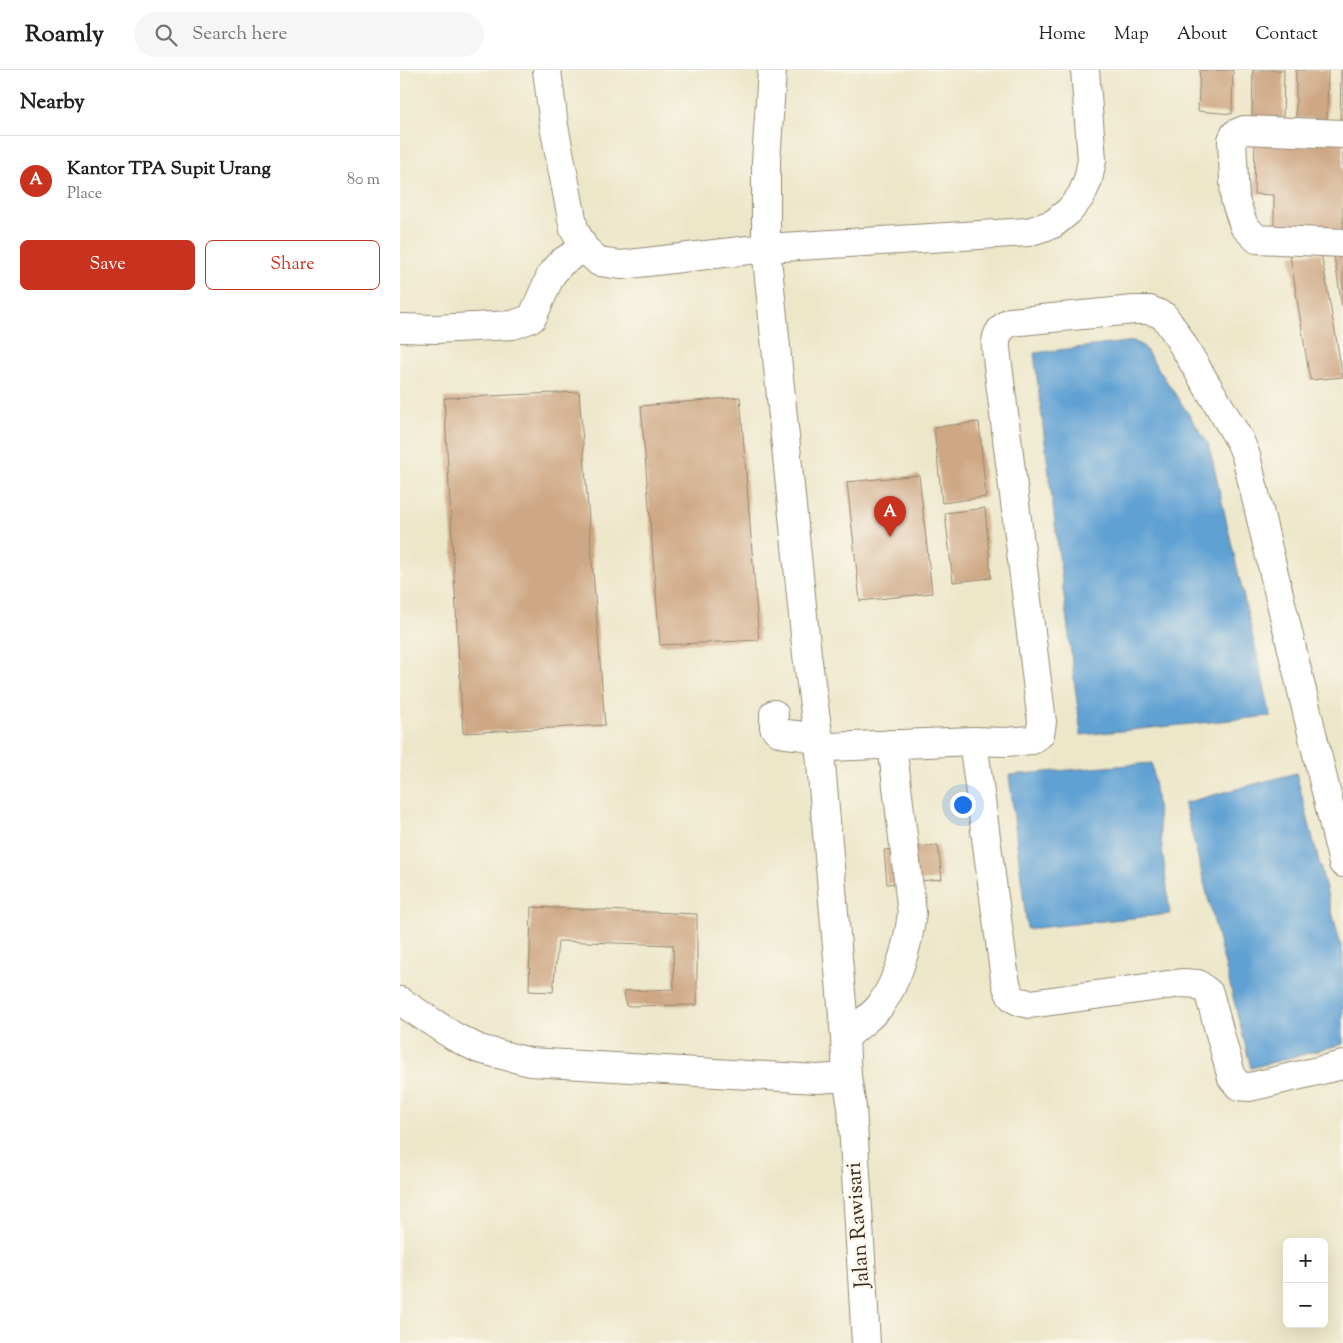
<!DOCTYPE html>
<html lang="en">
<head>
<meta charset="utf-8">
<style>
  body { margin:0; font-family:"Sorts Mill Goudy",serif; background:#f6f6f6; color:#202124 }
  .controls { position:absolute; right:15px; bottom:15px; display:grid; overflow:hidden; border-radius:8px; box-shadow:0 5px 20px #0002 }
  .controls button { width:45px; height:45px; display:grid; place-items:center; padding:0; border:0; border-bottom:1px solid #e0e0e0; background:#fff; color:#202124; font:25px sans-serif }
  .you { position:absolute; left:562px; top:734px; width:18px; height:18px; margin:-12px; border:4px solid #fff; border-radius:50%; background:#1a73e8; box-shadow:0 0 0 8px #1a73e833 }
  .badge { display:grid; place-items:center; width:32px; height:32px; border-radius:50%; background:#c8321e; color:#fff; font-size:16px; font-weight:700 }
  .pin { position:absolute; translate:-50% -41px; filter:drop-shadow(0 1px 2px #0008) }
  .pin::after { content:''; position:absolute; top:26px; width:18px; height:15px; background:inherit; clip-path:polygon(0 0,100% 0,50% 100%) }
  .list { margin:0; padding:0; list-style:none }
  h2 { display:flex; justify-content:space-between; align-items:center; height:65px; margin:0; padding:0 20px; font-size:21px }
  h2 small { font-size:16px; font-weight:400; color:#757577 }
  .list li { display:grid; grid-template-columns:32px 1fr auto; gap:15px; align-items:center; box-sizing:border-box; height:90px; padding:0 20px; border-top:1px solid #e0e0e0 }
  .list b { display:block; font-size:19px; white-space:nowrap }
  .list p { margin:0; font-size:16px; white-space:nowrap; color:#757577 }
  .list em { font-size:16px; font-style:normal; color:#757577 }
  .actions { display:flex; gap:10px; padding:15px 20px }
  .actions a { flex:1; padding:11px 0; border:1px solid #c8321e; border-radius:8px; text-align:center; font-size:18px; color:#c8321e }
  .actions .main { background:#c8321e; color:#fff }
  .icon { flex:none; width:28px; height:28px; fill:none; stroke:currentColor; stroke-width:2; stroke-linecap:round; stroke-linejoin:round }
  .map { position:relative; flex:none; width:943px; height:1273px; overflow:hidden }
  header { display:flex; align-items:center; gap:30px; box-sizing:border-box; height:70px; padding:0 25px; background:#fff; border-bottom:1px solid #e0e0e0 }
  header strong { font-size:24px }
  nav { display:flex; gap:28px; margin-inline-start:auto; font-size:18px }
  .search { width:350px; height:45px; background:#f6f6f6; display:flex; align-items:center; gap:12px; box-sizing:border-box; padding:0 18px; border-radius:28px; color:#757577; font-size:19px }
  main { display:flex }
  aside { flex:1; background:#fff }
  .map>svg:first-child { display:block }
  .water { fill:#60a1d3; stroke:#4e6678 }
  .building { fill:#cea784 }
  .lines { fill:none; stroke-linecap:round; stroke-linejoin:round }
  .minor-casing { stroke:#948874; stroke-width:30 }
  .minor { stroke:#fff; stroke-width:28 }
  .labels { text-anchor:middle; dominant-baseline:central; stroke-width:5; stroke-linejoin:round; paint-order:stroke }
  .street-label { font-size:21px; fill:#3b2a1e; stroke:#fbf7ec }
</style>
</head>
<body>
<header>
<strong>Roamly</strong>
<div class="search"><svg class="icon" aria-label="search" viewBox="0 0 24 24"><circle cx="10" cy="10" r="6"/><path d="M15 15l6 6"/></svg>Search here</div>
<nav><a>Home</a><a>Map</a><a>About</a><a>Contact</a></nav>
</header>
<main>
<aside>
<h2>Nearby<small></small></h2>
<ul class="list">
<li><span class="badge">A</span><div><b>Kantor TPA Supit Urang</b><p>Place</p></div><em>80 m</em></li>
</ul>
<div class="actions"><a class="main">Save</a><a>Share</a></div>
</aside>
<div class="map">
<svg width="943" height="1273" viewBox="0 0 943 1273">
  <rect width="100%" height="100%" fill="#fbf7ec"/>
  <filter id="ink" filterUnits="userSpaceOnUse"><feTurbulence type="fractalNoise" baseFrequency=".02" numOctaves="2"/><feDisplacementMap in="SourceGraphic" scale="10" xChannelSelector="R" yChannelSelector="G"/><feConvolveMatrix kernelMatrix="1 2 1 2 8 2 1 2 1" color-interpolation-filters="sRGB"/></filter>
  <filter id="wash" filterUnits="userSpaceOnUse"><feTurbulence type="fractalNoise" baseFrequency=".0096" numOctaves="4" result="noise"/><feDisplacementMap in="SourceGraphic" scale="20" xChannelSelector="R" yChannelSelector="G"/><feGaussianBlur stdDeviation="1.12" result="paint"/><feColorMatrix in="noise" values="0 0 0 0 0 0 0 0 0 0 0 0 0 0 0 0 0 1.4 0 .05"/><feComposite in="paint" operator="in"/></filter>
  <g filter="url(#wash)">
    <rect width="100%" height="100%" fill="#ede7ca"/>
    <g class="water">
      <polygon points="734,271 744,277 809,375 871,646 681,665 634,283"/>
      <polygon points="752,693 770,844 627,859 609,705"/>
      <polygon points="896,703 943,884 943,974 851,998 784,733"/>
    </g>
    <g id="blocks">
      <g class="building">
        <polygon points="800,0 833,0 832,44 798,41"/>
        <polygon points="853,0 884,0 883,48 852,47"/>
        <polygon points="896,0 928,0 927,49 896,48"/>
        <polygon points="941,0 943,0 943,52 940,52"/>
        <polygon points="855,67 943,71 943,161 874,157 874,125 854,124"/>
        <polygon points="921,183 943,307 910,310 890,185"/>
        <polygon points="943,185 943,236 942,236 934,186"/>
        <polygon points="179,322 205,655 63,663 44,328"/>
        <polygon points="340,327 359,570 260,575 241,336"/>
        <polygon points="579,352 586,427 542,433 534,357"/>
        <polygon points="519,405 532,523 460,531 447,412"/>
        <polygon points="585,438 591,508 553,512 545,443"/>
        <polygon points="538,775 542,809 487,814 484,780"/>
        <polygon points="131,837 297,844 297,935 226,936 224,921 274,919 273,875 158,871 153,922 129,921"/>
      </g>
    </g>
  </g>
  <g filter="url(#ink)">
    <use href="#blocks" fill-opacity="0" stroke="#948874" stroke-width="1"/>
    <g class="lines">
      <g class="minor-casing">
        <g id="minor">
          <polyline points="147,0 154,56 174,159 184,178 199,192 221,195 366,178 628,162 653,154 669,141 681,126 688,110 692,90 685,0"/>
          <polyline points="372,0 366,92 366,178 407,585 419,671 445,968 447,1007 452,1037 466,1273"/>
          <polyline points="943,64 844,60 835,64 832,70 835,130 844,156 857,169 943,173"/>
          <polyline points="0,258 35,259 113,255 132,248 151,205 162,192 184,178"/>
          <path d="M374,644v13l5,5 7,2 18,2 26,11 143,-6 32,1 27,-2 8,-6 2,-12 -46,-373c-1,-13 3,-20 14,-27l124,-12h16l14,6 10,14 66,111 6,15 97,407"/>
          <path d="M573,671l32,238c5,19 6,21 25,25l152,-21 16,1 11,9 23,85 7,8 11,1 93,-22"/>
          <polyline points="0,931 55,967 79,979 130,992 417,1009 447,1007"/>
          <path d="M445,968c9,-9 28,-23 35,-32 18,-26 28,-61 32,-93l-20,-169"/>
        </g>
      </g>
      <use href="#minor" class="minor"/>
    </g>
  </g>
  <g class="labels">
    <g class="street-label">
      <text transform="translate(459 1155) rotate(-94)">Jalan Rawisari</text>
    </g>
  </g>
</svg>
<div class="controls">
<button>+</button>
<button>−</button>
</div>
<div class="you"></div>
<div class="pin badge" style="left:490px;top:467px">A</div>
</div>
</main>
</body>
</html>
